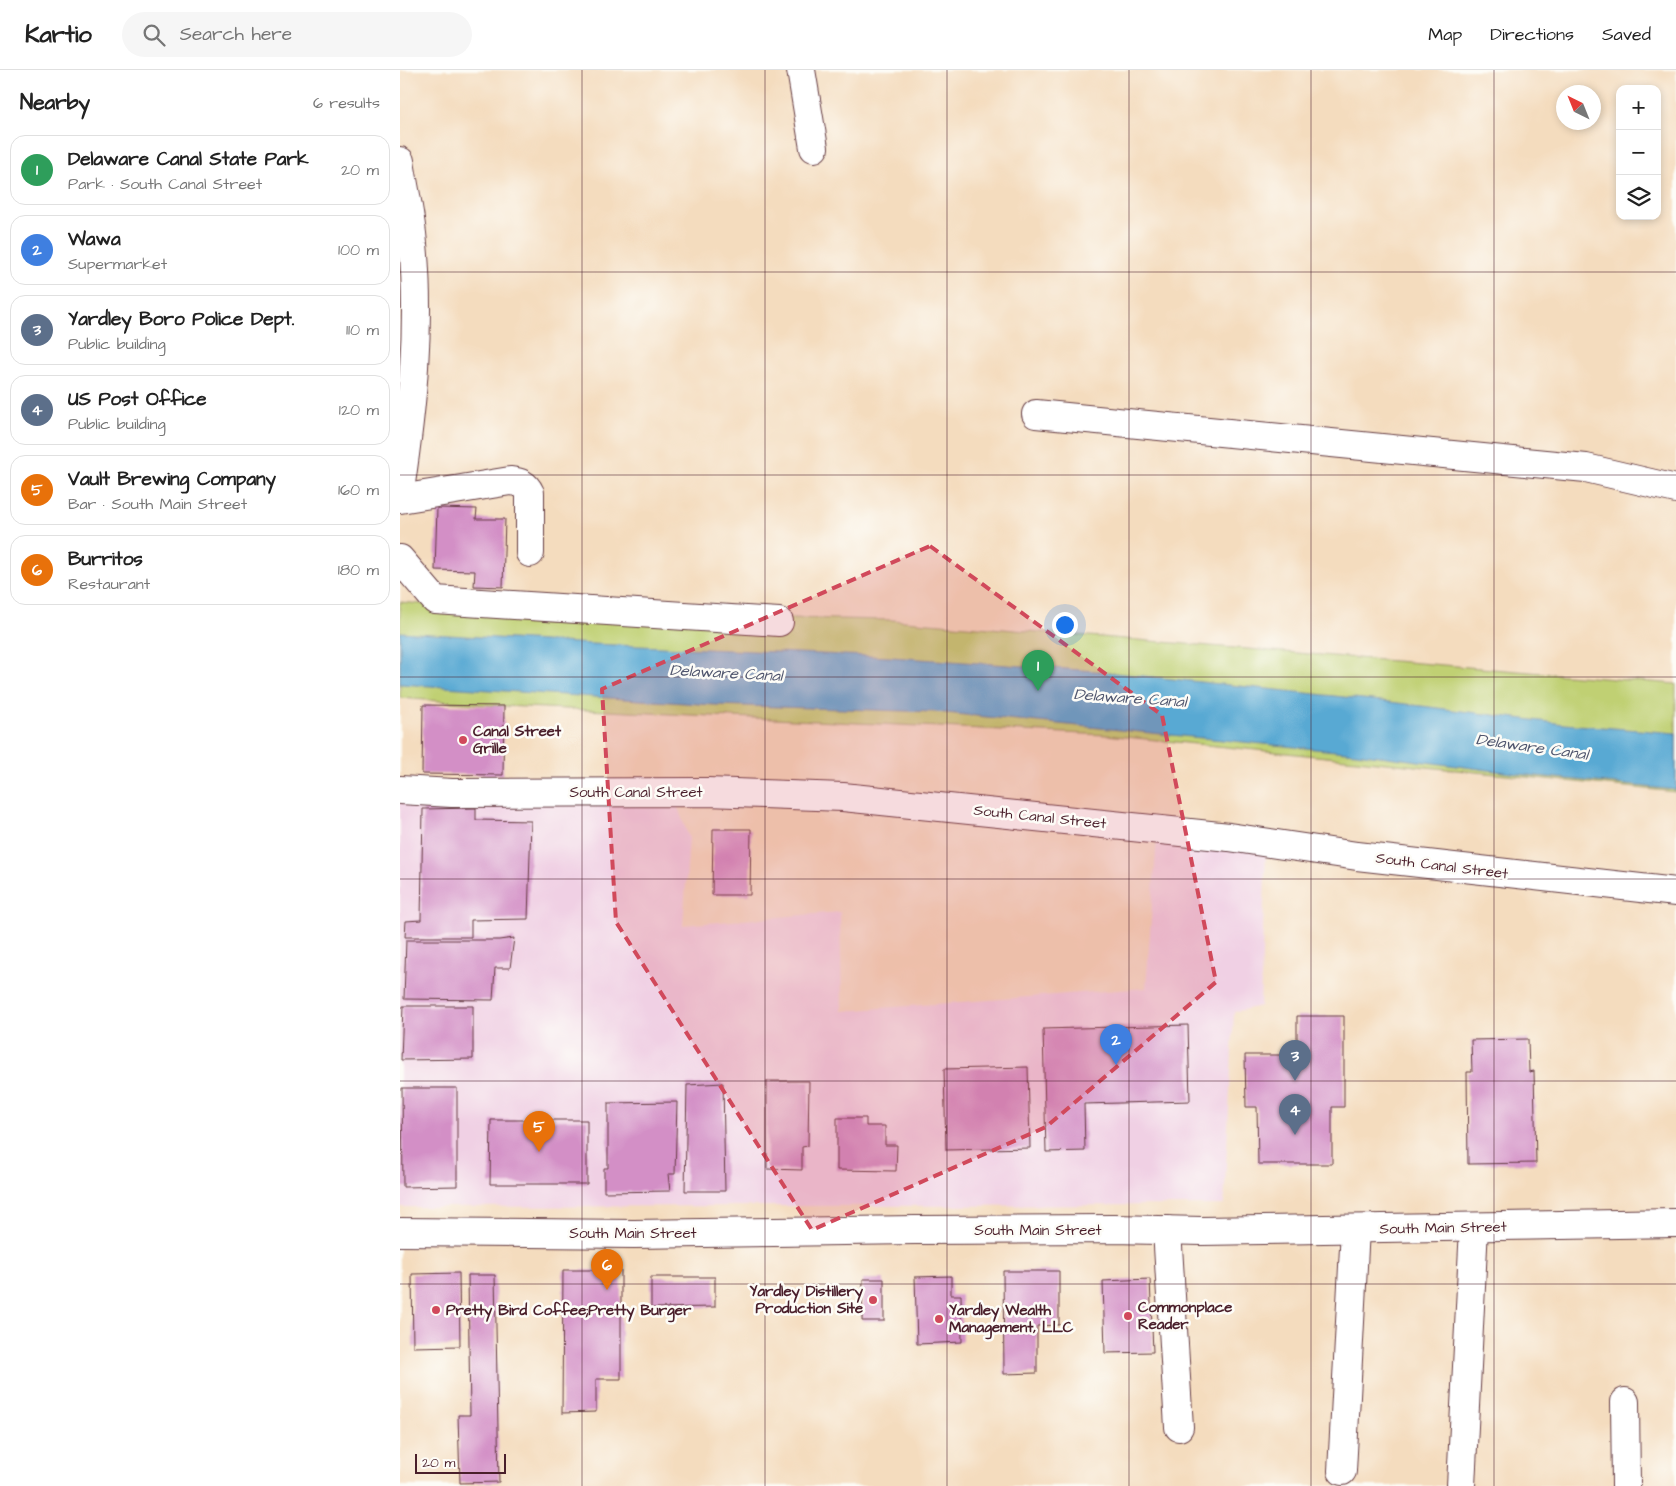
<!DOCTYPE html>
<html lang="en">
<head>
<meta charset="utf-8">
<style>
  body { margin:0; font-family:"Architects Daughter",sans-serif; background:#f6f6f6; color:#222 }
  .controls { position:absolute; right:15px; top:15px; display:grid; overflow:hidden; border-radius:10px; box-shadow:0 2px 8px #0003 }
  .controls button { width:45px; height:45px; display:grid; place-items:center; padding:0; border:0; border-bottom:1px solid #e0e0e0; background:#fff; color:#222; font:25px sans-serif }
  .compass { position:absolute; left:1156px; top:15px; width:45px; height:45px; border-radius:50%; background:#fff; box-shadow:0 2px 8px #0003; rotate:317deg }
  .scale { position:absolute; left:15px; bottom:12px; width:91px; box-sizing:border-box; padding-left:5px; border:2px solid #4a1f2b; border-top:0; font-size:14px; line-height:18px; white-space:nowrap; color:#4a1f2b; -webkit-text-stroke:4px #fdfcf7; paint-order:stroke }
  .you { position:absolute; left:664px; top:554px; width:18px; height:18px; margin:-12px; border:4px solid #fff; border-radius:50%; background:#1a73e8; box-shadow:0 0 0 8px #1a73e833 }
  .badge { display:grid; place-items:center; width:32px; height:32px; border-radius:50%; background:#d1495b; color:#fff; font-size:16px; font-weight:700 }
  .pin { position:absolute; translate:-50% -41px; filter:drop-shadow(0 1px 2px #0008) }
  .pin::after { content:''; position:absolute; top:26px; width:18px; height:15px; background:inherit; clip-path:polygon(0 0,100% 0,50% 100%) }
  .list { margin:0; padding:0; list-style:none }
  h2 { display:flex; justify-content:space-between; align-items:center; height:65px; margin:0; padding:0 20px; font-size:21px }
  h2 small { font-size:16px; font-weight:400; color:#767676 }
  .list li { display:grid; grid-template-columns:32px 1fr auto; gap:15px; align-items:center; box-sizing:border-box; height:70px; margin:0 10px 10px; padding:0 10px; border:1px solid #e0e0e0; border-radius:15px }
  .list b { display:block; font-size:19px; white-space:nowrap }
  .list p { margin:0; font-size:16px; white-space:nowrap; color:#767676 }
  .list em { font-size:16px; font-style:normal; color:#767676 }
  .icon { flex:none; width:28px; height:28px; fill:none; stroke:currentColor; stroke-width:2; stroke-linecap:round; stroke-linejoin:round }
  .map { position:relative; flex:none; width:1276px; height:1416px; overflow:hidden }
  header { display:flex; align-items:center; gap:30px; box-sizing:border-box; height:70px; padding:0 25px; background:#fff; border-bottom:1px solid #e0e0e0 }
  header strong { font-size:24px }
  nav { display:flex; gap:28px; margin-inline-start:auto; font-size:18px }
  .search { width:350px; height:45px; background:#f6f6f6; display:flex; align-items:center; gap:12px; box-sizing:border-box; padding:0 18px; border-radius:28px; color:#767676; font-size:19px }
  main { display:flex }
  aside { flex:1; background:#fff }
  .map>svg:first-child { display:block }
  .built { fill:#f0d0e4 }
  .green { fill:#c0d073; stroke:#85784f }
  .water { fill:#59a9d3; stroke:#52647f }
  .building { fill:#d38fc6 }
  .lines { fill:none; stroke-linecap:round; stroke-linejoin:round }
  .minor-casing { stroke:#643b41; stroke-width:30 }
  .major-casing { stroke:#643b41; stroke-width:30 }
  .minor { stroke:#fff; stroke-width:28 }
  .major { stroke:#fff; stroke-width:28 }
  .marked { fill:#d1495b; fill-opacity:0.2; stroke:#d1495b; stroke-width:4; stroke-dasharray:10 6; stroke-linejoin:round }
  .grid { fill:none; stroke:#4a1f2b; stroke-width:1; stroke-opacity:0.55 }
  .poi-dot { fill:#d1495b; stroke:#fdfcf7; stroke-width:2 }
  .labels { text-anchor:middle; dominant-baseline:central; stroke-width:5; stroke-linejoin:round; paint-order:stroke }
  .poi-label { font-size:15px; font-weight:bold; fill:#4a1f2b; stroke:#fdfcf7; text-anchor:start }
  .street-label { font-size:15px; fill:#4a1f2b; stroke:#fdfcf7 }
  .water-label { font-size:16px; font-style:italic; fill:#50566e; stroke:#fdfcf7 }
</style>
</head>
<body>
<header>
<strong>Kartio</strong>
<div class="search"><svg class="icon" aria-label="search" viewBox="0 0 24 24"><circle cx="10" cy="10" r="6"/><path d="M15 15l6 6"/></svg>Search here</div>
<nav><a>Map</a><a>Directions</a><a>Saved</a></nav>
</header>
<main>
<aside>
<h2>Nearby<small>6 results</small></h2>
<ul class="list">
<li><span class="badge" style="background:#2e9e5b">1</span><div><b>Delaware Canal State Park</b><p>Park · South Canal Street</p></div><em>20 m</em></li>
<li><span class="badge" style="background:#3f7fe0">2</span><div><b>Wawa</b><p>Supermarket</p></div><em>100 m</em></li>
<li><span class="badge" style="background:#5c6f8a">3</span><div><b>Yardley Boro Police Dept.</b><p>Public building</p></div><em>110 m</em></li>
<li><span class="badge" style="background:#5c6f8a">4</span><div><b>US Post Office</b><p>Public building</p></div><em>120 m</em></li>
<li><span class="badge" style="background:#e8710a">5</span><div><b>Vault Brewing Company</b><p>Bar · South Main Street</p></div><em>160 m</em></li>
<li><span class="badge" style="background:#e8710a">6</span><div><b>Burritos</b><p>Restaurant</p></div><em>180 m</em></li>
</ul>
</aside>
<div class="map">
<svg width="1276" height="1416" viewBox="0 0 1276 1416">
  <rect width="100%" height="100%" fill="#fdfcf7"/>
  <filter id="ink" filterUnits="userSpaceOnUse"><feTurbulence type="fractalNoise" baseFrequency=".02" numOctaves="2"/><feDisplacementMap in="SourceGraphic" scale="10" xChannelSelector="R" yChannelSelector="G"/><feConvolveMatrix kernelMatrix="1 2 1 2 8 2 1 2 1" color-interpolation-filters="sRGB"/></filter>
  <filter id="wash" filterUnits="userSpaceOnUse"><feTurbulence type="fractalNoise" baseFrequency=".0096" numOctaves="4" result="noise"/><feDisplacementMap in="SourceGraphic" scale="20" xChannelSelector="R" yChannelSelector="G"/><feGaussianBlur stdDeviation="1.12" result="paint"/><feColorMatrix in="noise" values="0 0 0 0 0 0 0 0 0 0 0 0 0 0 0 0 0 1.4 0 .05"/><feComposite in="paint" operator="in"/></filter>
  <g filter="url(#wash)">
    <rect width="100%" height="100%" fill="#f4dcbe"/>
    <polygon class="built" points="0,728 275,729 289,768 283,855 440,842 442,941 746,918 757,767 866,780 860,936 834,942 824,1135 0,1137"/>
    <polygon class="green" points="0,532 121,543 492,550 1276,614 1276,722 706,665 104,636 0,628"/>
    <polygon class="water" points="0,562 193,574 491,587 696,601 982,631 1164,654 1276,663 1276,720 1127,705 956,683 535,642 314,635 0,614"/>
    <g id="blocks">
      <g class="building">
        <polygon points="37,438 77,439 76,449 105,449 103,517 74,516 75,501 35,500"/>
        <polygon points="23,635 104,636 103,705 22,704"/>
        <polygon points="76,738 76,750 131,751 128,849 71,850 71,867 5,867 6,851 21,850 23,739"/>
        <polygon points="313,759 351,759 350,825 312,825"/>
        <polygon points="114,868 110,898 95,898 93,930 4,929 6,870 99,870"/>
        <polygon points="3,936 73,936 73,989 1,990"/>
        <polygon points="897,946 944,946 944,1037 932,1037 932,1094 858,1094 857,1037 846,1037 845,985 897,985"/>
        <polygon points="788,955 790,1031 684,1034 685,1081 646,1082 643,959"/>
        <polygon points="1128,969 1129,1002 1134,1001 1136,1093 1068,1094 1067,1002 1072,1002 1071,970"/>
        <polygon points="628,997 630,1078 546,1080 544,999"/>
        <polygon points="367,1011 409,1011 408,1076 402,1077 402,1100 367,1099"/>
        <polygon points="323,1013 325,1121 285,1121 287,1015"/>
        <polygon points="2,1018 57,1018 57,1116 3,1117"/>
        <polygon points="277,1032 275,1104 268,1104 270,1121 204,1122 204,1098 208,1098 208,1033"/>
        <polygon points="437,1048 466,1048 466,1056 485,1056 485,1075 497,1075 496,1101 437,1100"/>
        <polygon points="91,1050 187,1050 187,1114 90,1114"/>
        <polygon points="163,1200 221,1200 221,1309 196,1309 196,1342 162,1343"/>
        <polygon points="603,1201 659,1201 659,1255 637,1256 637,1303 604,1304"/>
        <polygon points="59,1203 60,1276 13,1277 12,1204"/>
        <polygon points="68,1205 95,1205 99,1412 60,1413 58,1345 70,1345"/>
        <polygon points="551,1206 551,1225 561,1225 562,1272 517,1274 515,1207"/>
        <polygon points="251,1207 315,1207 315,1237 251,1238"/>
        <polygon points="463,1209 484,1209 484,1251 462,1251"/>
        <polygon points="750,1209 753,1282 705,1283 703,1211"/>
      </g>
    </g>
  </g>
  <g filter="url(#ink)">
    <use href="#blocks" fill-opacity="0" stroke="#643b41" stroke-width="1"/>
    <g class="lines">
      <g class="minor-casing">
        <g id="minor">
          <polyline points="401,0 414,78"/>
          <polyline points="636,344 1186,398 1276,419"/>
          <path d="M0,429l110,-18c10,1 16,3 20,12v60"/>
          <polyline points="0,489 35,530 379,552"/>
          <polyline points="0,720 52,723 307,722 443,727 829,767 957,786 1276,822"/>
          <polyline points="767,1160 779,1357"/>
          <polyline points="1225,1332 1226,1416"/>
          <polyline points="942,1401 955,1159"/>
          <polyline points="1061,1416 1074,1157"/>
        </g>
      </g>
      <g class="major-casing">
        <g id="major">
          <path d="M0,91c4,28 11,55 13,83 8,82 -1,165 -13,246"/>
          <polyline points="0,1162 234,1164 515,1160 714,1159 802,1161 1276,1153"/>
        </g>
      </g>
      <use href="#minor" class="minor"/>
      <use href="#major" class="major"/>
    </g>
  </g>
  <path class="marked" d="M530,476l232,169 54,267 -170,145 -234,103 -196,-308 -14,-233z"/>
  <path class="grid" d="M182,0v1416M365,0v1416M547,0v1416M729,0v1416M911,0v1416M1094,0v1416M0,202h1276M0,405h1276M0,607h1276M0,809h1276M0,1011h1276M0,1214h1276"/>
  <g class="poi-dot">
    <circle cx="63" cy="670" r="5"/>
    <circle cx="473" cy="1230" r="5"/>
    <circle cx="36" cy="1240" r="5"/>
    <circle cx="728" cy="1246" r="5"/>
    <circle cx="539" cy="1249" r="5"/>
  </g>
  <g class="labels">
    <g class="poi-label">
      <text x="73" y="661">Canal Street<tspan x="73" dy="17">Grille</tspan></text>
      <text x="463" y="1221" text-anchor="end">Yardley Distillery<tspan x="463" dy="17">Production Site</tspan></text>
      <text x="738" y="1237">Commonplace<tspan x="738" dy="17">Reader</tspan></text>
      <text x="46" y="1240">Pretty Bird Coffee;Pretty Burger</text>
      <text x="549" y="1240">Yardley Wealth<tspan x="549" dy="17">Management, LLC</tspan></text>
    </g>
    <g class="street-label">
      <text x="236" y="722">South Canal Street</text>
      <text transform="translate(640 747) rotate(6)">South Canal Street</text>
      <text transform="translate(1042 796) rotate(7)">South Canal Street</text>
      <text transform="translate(1043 1158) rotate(-1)">South Main Street</text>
      <text x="638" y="1160">South Main Street</text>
      <text x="233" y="1163">South Main Street</text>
    </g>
    <g class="water-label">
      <text transform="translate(326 603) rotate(3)">Delaware Canal</text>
      <text transform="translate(730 628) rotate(4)">Delaware Canal</text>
      <text transform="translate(1132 677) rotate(8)">Delaware Canal</text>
    </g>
  </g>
</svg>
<div class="controls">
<button>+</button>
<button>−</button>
<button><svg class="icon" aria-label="layers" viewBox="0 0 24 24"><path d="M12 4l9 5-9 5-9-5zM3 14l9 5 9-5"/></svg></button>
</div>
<svg class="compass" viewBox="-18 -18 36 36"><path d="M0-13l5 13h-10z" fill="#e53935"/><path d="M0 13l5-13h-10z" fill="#767676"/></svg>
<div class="scale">20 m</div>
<div class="you"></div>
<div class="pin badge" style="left:638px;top:621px;background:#2e9e5b">1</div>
<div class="pin badge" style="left:716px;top:995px;background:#3f7fe0">2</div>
<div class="pin badge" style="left:895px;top:1011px;background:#5c6f8a">3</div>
<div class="pin badge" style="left:895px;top:1065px;background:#5c6f8a">4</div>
<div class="pin badge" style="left:139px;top:1082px;background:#e8710a">5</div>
<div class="pin badge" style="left:207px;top:1220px;background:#e8710a">6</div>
</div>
</main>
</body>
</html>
